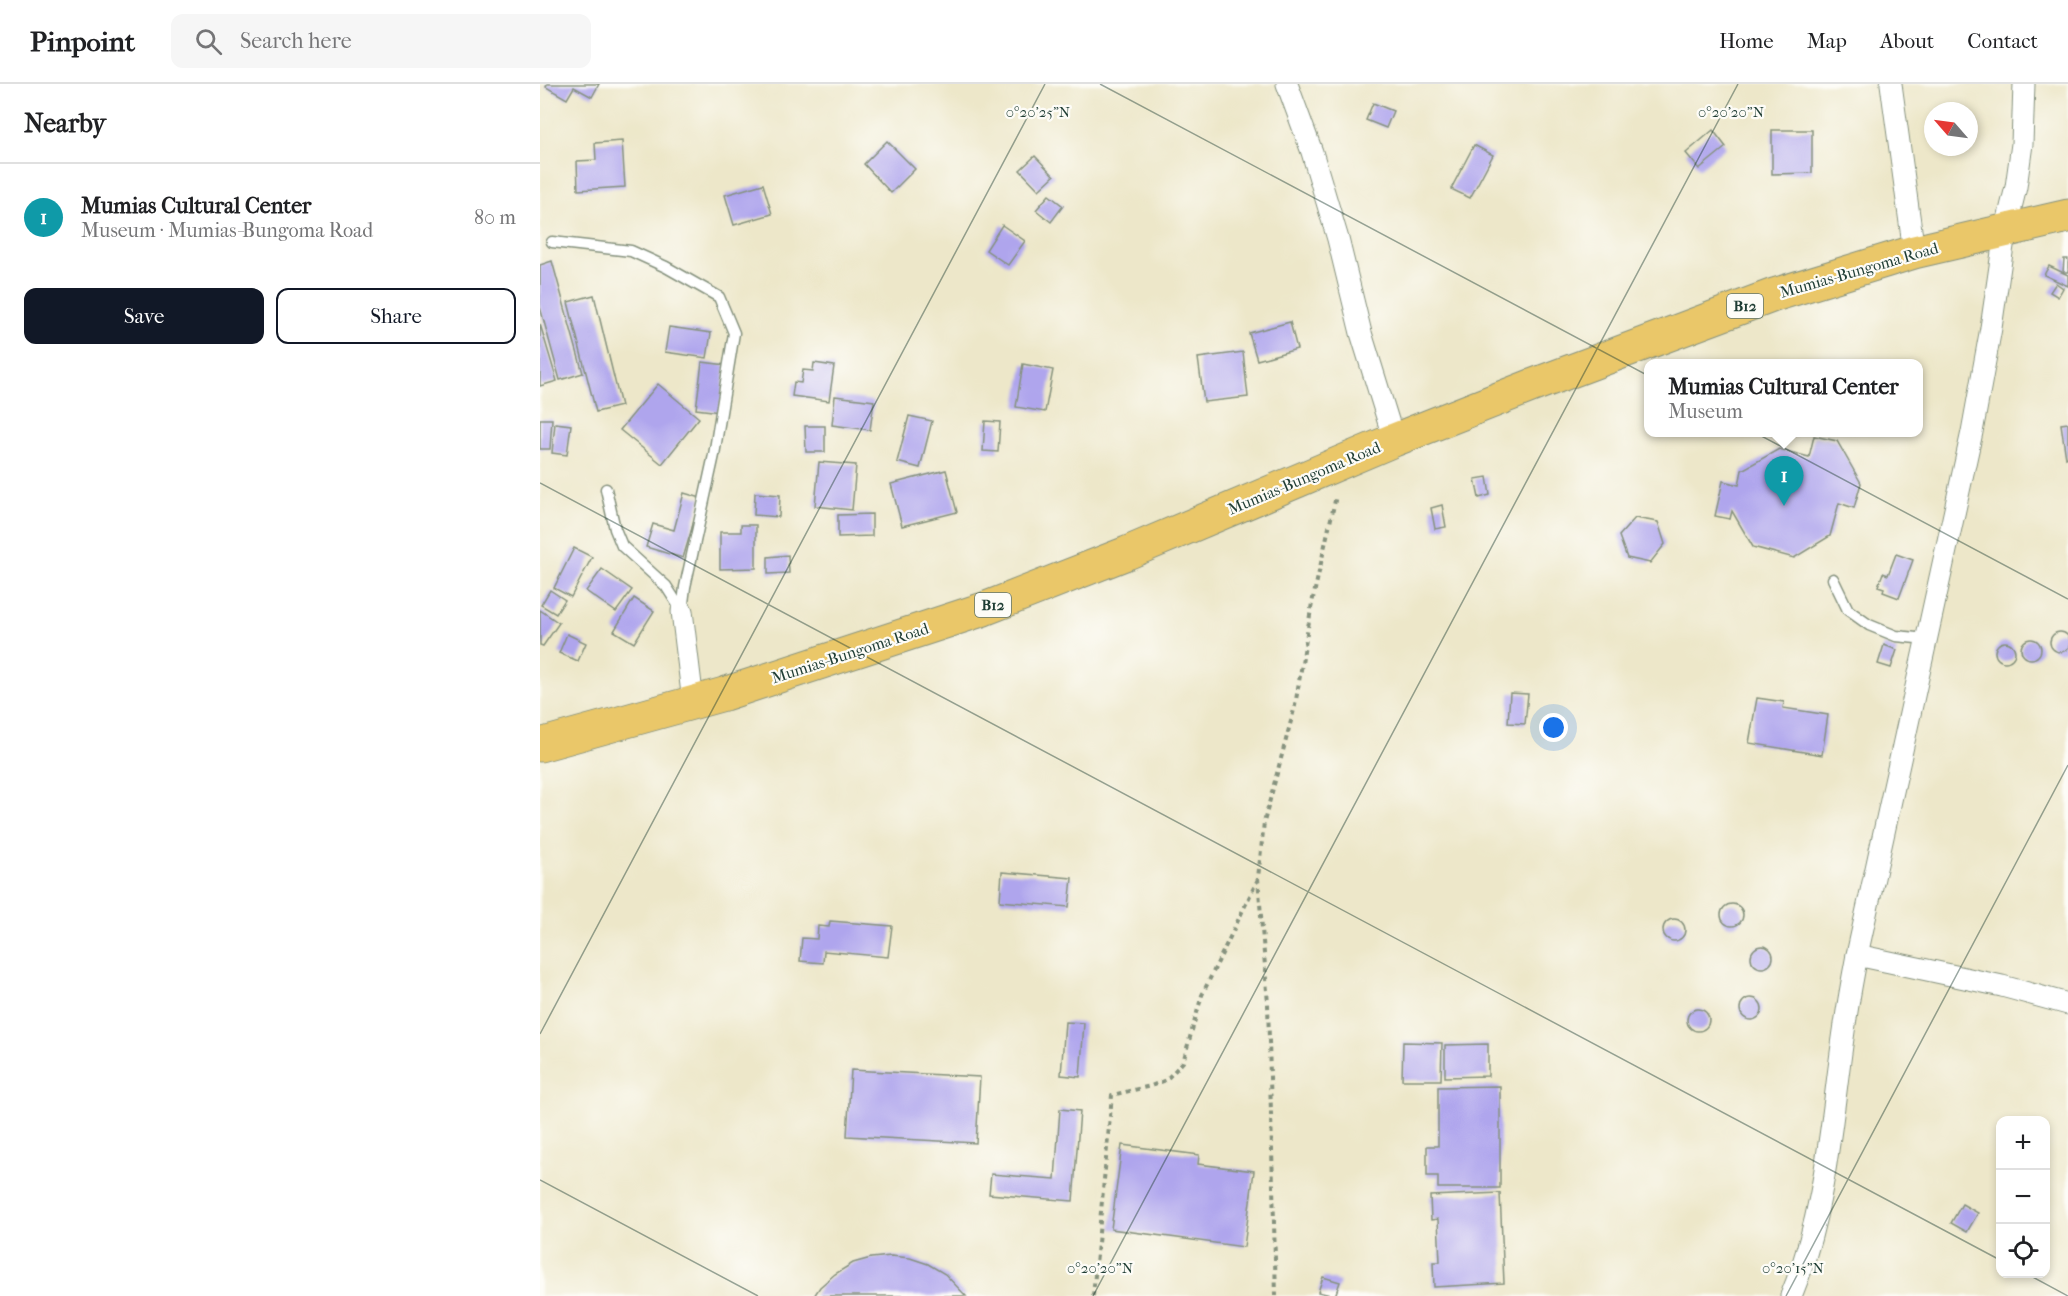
<!DOCTYPE html>
<html lang="en">
<head>
<meta charset="utf-8">
<style>
  body { margin:0; font-family:"IM FELL French Canon",serif; background:#f6f6f6; color:#202124 }
  .controls { position:absolute; right:18px; bottom:18px; display:grid; overflow:hidden; border-radius:12px; box-shadow:0 3px 9px #0003 }
  .controls button { width:54px; height:54px; display:grid; place-items:center; padding:0; border:0; border-bottom:2px solid #e0e0e0; background:#fff; color:#202124; font:30px sans-serif }
  .compass { position:absolute; left:1384px; top:18px; width:54px; height:54px; border-radius:50%; background:#fff; box-shadow:0 3px 9px #0003; rotate:298deg }
  .you { position:absolute; left:1014px; top:644px; width:21px; height:21px; margin:-15px; border:4px solid #fff; border-radius:50%; background:#1a73e8; box-shadow:0 0 0 9px #1a73e833 }
  .badge { display:grid; place-items:center; width:39px; height:39px; border-radius:50%; background:#111827; color:#fff; font-size:20px; font-weight:700 }
  .pin { position:absolute; translate:-50% -50px; filter:drop-shadow(0 2px 3px #0008) }
  .pin::after { content:''; position:absolute; top:32px; width:21px; height:18px; background:inherit; clip-path:polygon(0 0,100% 0,50% 100%) }
  .popup { position:absolute; left:1104px; top:275px; width:279px; height:78px; box-sizing:border-box; display:grid; place-content:center; border-radius:12px; background:#fff; filter:drop-shadow(0 2px 4px #0005); font-size:20px; white-space:nowrap; color:#757577 }
  .popup b { font-size:22px; color:#202124 }
  .popup::after { content:''; position:absolute; left:50%; top:100%; margin-left:-12px; border:12px solid transparent; border-top-color:#fff }
  .list { margin:0; padding:0; list-style:none }
  h2 { display:flex; justify-content:space-between; align-items:center; height:78px; margin:0; padding:0 24px; font-size:26px }
  h2 small { font-size:20px; font-weight:400; color:#757577 }
  .list li { display:grid; grid-template-columns:39px 1fr auto; gap:18px; align-items:center; box-sizing:border-box; height:108px; padding:0 24px; border-top:2px solid #e0e0e0 }
  .list b { display:block; font-size:22px; white-space:nowrap }
  .list p { margin:0; font-size:20px; white-space:nowrap; color:#757577 }
  .list em { font-size:20px; font-style:normal; color:#757577 }
  .actions { display:flex; gap:12px; padding:18px 24px }
  .actions a { flex:1; padding:14px 0; border:2px solid #111827; border-radius:12px; text-align:center; font-size:21px; color:#111827 }
  .actions .main { background:#111827; color:#fff }
  .icon { flex:none; width:33px; height:33px; fill:none; stroke:currentColor; stroke-width:2; stroke-linecap:round; stroke-linejoin:round }
  .map { position:relative; flex:none; width:1528px; height:1212px; overflow:hidden }
  header { display:flex; align-items:center; gap:36px; box-sizing:border-box; height:84px; padding:0 30px; background:#fff; border-bottom:2px solid #e0e0e0 }
  header strong { font-size:28px }
  nav { display:flex; gap:33px; margin-inline-start:auto; font-size:21px }
  .search { width:420px; height:54px; background:#f6f6f6; display:flex; align-items:center; gap:15px; box-sizing:border-box; padding:0 21px; border-radius:12px; color:#757577; font-size:22px }
  main { display:flex }
  aside { flex:1; background:#fff }
  .map>svg:first-child { display:block }
  .building { fill:#afa5ed }
  .lines { fill:none; stroke-linecap:round; stroke-linejoin:round }
  .service-casing { stroke:#86927e; stroke-width:13 }
  .minor-casing { stroke:#86927e; stroke-width:23 }
  .trunk-casing { stroke:#86927e; stroke-width:35 }
  .path { stroke:#86927e; stroke-width:4; stroke-dasharray:4.5 4.5; stroke-linecap:butt }
  .service { stroke:#fff; stroke-width:10 }
  .minor { stroke:#fff; stroke-width:21 }
  .trunk { stroke:#eac769; stroke-width:33 }
  .ticks { fill:none; stroke:#1f3d34; stroke-width:1.5; stroke-opacity:0.45 }
  .labels { text-anchor:middle; dominant-baseline:central; stroke-width:4.5; stroke-linejoin:round; paint-order:stroke }
  .shield { fill:#fdfcf7; stroke:#62766e; stroke-width:1.5 }
  .shield-label { font-size:15px; font-weight:bold; fill:#1f3d34 }
  .street-label { font-size:16px; fill:#1f3d34; stroke:#fdfcf7 }
  .ticks-label { font-size:15px; text-anchor:middle; fill:#1f3d34; stroke:#fdfcf7; stroke-width:4.5; stroke-linejoin:round; paint-order:stroke }
</style>
</head>
<body>
<header>
<strong>Pinpoint</strong>
<div class="search"><svg class="icon" aria-label="search" viewBox="0 0 24 24"><circle cx="10" cy="10" r="6"/><path d="M15 15l6 6"/></svg>Search here</div>
<nav><a>Home</a><a>Map</a><a>About</a><a>Contact</a></nav>
</header>
<main>
<aside>
<h2>Nearby<small></small></h2>
<ul class="list">
<li><span class="badge" style="background:#0f9aa8">1</span><div><b>Mumias Cultural Center</b><p>Museum · Mumias-Bungoma Road</p></div><em>80 m</em></li>
</ul>
<div class="actions"><a class="main">Save</a><a>Share</a></div>
</aside>
<div class="map">
<svg width="1528" height="1212" viewBox="0 0 1528 1212">
  <rect width="100%" height="100%" fill="#fdfcf7"/>
  <filter id="ink" filterUnits="userSpaceOnUse"><feTurbulence type="fractalNoise" baseFrequency=".0167" numOctaves="2"/><feDisplacementMap in="SourceGraphic" scale="12" xChannelSelector="R" yChannelSelector="G"/><feConvolveMatrix kernelMatrix="1 2 1 2 8 2 1 2 1" color-interpolation-filters="sRGB"/></filter>
  <filter id="wash" filterUnits="userSpaceOnUse"><feTurbulence type="fractalNoise" baseFrequency=".008" numOctaves="4" result="noise"/><feDisplacementMap in="SourceGraphic" scale="24" xChannelSelector="R" yChannelSelector="G"/><feGaussianBlur stdDeviation="1.35" result="paint"/><feColorMatrix in="noise" values="0 0 0 0 0 0 0 0 0 0 0 0 0 0 0 0 0 1.4 0 .05"/><feComposite in="paint" operator="in"/></filter>
  <g filter="url(#wash)">
    <rect width="100%" height="100%" fill="#ede7c9"/>
    <g id="blocks">
      <g class="building">
        <polygon points="7,0 59,0 52,13 34,3 27,15 6,3"/>
        <polygon points="833,19 853,27 846,44 826,36"/>
        <polygon points="1173,46 1186,63 1159,85 1146,69"/>
        <polygon points="1232,46 1272,46 1272,89 1232,90"/>
        <polygon points="82,57 85,103 38,106 37,77 56,76 55,59"/>
        <polygon points="347,57 375,85 351,109 324,80"/>
        <polygon points="934,61 953,71 930,114 911,105"/>
        <polygon points="495,72 514,92 499,106 480,86"/>
        <polygon points="223,100 232,130 194,141 185,111"/>
        <polygon points="509,111 523,122 511,138 496,126"/>
        <polygon points="462,141 485,157 468,181 446,166"/>
        <polygon points="1524,175 1528,175 1528,188 1523,188"/>
        <polygon points="12,177 43,289 20,296 0,223 0,181"/>
        <polygon points="1509,182 1528,191 1528,202 1504,191"/>
        <polygon points="1516,199 1523,204 1518,213 1510,208"/>
        <polygon points="54,211 81,322 56,328 28,218"/>
        <polygon points="750,238 757,265 717,276 709,249"/>
        <polygon points="0,240 17,297 0,302"/>
        <polygon points="129,243 171,249 167,274 125,268"/>
        <polygon points="703,268 708,313 664,318 658,274"/>
        <polygon points="162,278 186,281 180,328 156,325"/>
        <polygon points="274,279 294,282 289,317 252,312 254,298 261,299 263,286 273,287"/>
        <polygon points="483,280 513,286 505,328 476,323"/>
        <polygon points="118,300 159,334 122,380 80,346"/>
        <polygon points="295,312 334,317 330,346 292,341"/>
        <polygon points="369,332 392,337 380,384 357,378"/>
        <polygon points="0,335 12,335 10,365 0,365"/>
        <polygon points="445,337 460,338 458,368 443,367"/>
        <polygon points="15,339 31,341 27,371 12,369"/>
        <polygon points="1528,339 1528,373 1526,374 1521,340"/>
        <polygon points="265,342 285,342 285,368 266,368"/>
        <polygon points="1274,352 1297,357 1321,399 1314,424 1299,419 1290,452 1254,474 1213,463 1192,427 1190,435 1175,432 1183,397 1199,401 1202,386 1239,365 1269,373"/>
        <polygon points="279,378 316,381 312,426 275,422"/>
        <polygon points="406,386 417,428 362,442 351,400"/>
        <polygon points="947,393 950,411 939,414 935,395"/>
        <polygon points="144,409 161,414 143,474 106,463 113,440 134,446"/>
        <polygon points="215,409 240,411 239,433 214,431"/>
        <polygon points="902,421 906,443 895,445 891,424"/>
        <polygon points="332,430 332,452 298,453 298,431"/>
        <polygon points="1095,434 1118,438 1125,460 1110,479 1087,474 1079,452"/>
        <polygon points="201,441 216,441 216,484 180,485 180,448 201,448"/>
        <polygon points="34,464 52,473 31,513 14,504"/>
        <polygon points="1356,470 1373,476 1359,514 1343,508 1344,504 1338,502 1343,489 1348,491"/>
        <polygon points="248,471 249,489 228,490 228,473"/>
        <polygon points="62,485 92,506 76,528 46,507"/>
        <polygon points="10,506 25,516 16,530 1,521"/>
        <polygon points="94,514 114,527 94,559 74,547"/>
        <polygon points="0,526 19,539 3,562 0,561"/>
        <circle cx="1520" cy="558" r="10"/>
        <polygon points="27,550 46,559 38,577 19,569"/>
        <circle cx="1491" cy="565" r="10"/>
        <circle cx="1465" cy="568" r="10"/>
        <polygon points="1344,561 1357,566 1351,584 1338,580"/>
        <polygon points="970,609 988,610 985,640 968,639"/>
        <polygon points="1217,614 1244,618 1243,624 1288,631 1282,671 1209,659"/>
        <polygon points="462,788 532,794 529,823 460,817"/>
        <circle cx="1192" cy="831" r="11"/>
        <circle cx="1134" cy="846" r="11"/>
        <polygon points="290,837 352,842 348,873 284,867 283,879 260,877 262,854 277,855 278,842 289,843"/>
        <circle cx="1222" cy="873" r="11"/>
        <circle cx="1211" cy="925" r="11"/>
        <circle cx="1158" cy="936" r="11"/>
        <polygon points="525,938 544,939 540,993 521,991"/>
        <polygon points="863,958 902,959 901,996 862,996"/>
        <polygon points="948,960 948,992 905,993 905,961"/>
        <polygon points="311,986 440,993 436,1059 307,1052"/>
        <polygon points="960,1002 960,1104 898,1104 898,1092 887,1092 887,1062 898,1062 898,1003"/>
        <polygon points="520,1025 540,1027 533,1117 449,1110 451,1090 515,1095"/>
        <polygon points="582,1061 659,1071 658,1080 714,1087 704,1163 571,1145"/>
        <polygon points="960,1109 964,1199 894,1203 893,1178 900,1178 898,1135 891,1136 890,1112"/>
        <polygon points="1422,1120 1438,1129 1427,1148 1411,1139"/>
        <polygon points="351,1172 370,1174 388,1180 405,1190 426,1212 274,1212 280,1203 295,1190 313,1179 331,1174"/>
        <polygon points="783,1193 800,1198 795,1212 778,1208"/>
      </g>
    </g>
  </g>
  <g filter="url(#ink)">
    <use href="#blocks" fill-opacity="0" stroke="#86927e" stroke-width="1.5"/>
    <g class="lines">
      <g class="service-casing">
        <g id="service">
          <polyline points="12,158 91,167 126,183 179,213 194,249 174,371 145,503 142,527"/>
          <polyline points="66,405 75,445 82,462 126,502 142,527"/>
          <polyline points="1293,495 1308,526 1329,541 1356,552 1387,555"/>
        </g>
      </g>
      <g class="minor-casing">
        <g id="minor">
          <polyline points="747,0 772,68 798,155 821,249 854,356"/>
          <polyline points="1351,0 1374,168"/>
          <polyline points="142,527 153,618"/>
          <polyline points="1317,871 1462,902 1528,920"/>
          <path d="M1251,1212c37,-89 40,-183 55,-278 3,-21 7,-42 11,-63l115,-523 19,-104 14,-96 11,-45 6,-43 2,-60"/>
        </g>
      </g>
      <g class="trunk-casing">
        <polyline id="trunk" points="0,661 184,610 444,525 587,469 854,356 991,302 1234,211 1374,168 1528,132"/>
      </g>
      <g class="path">
        <polyline points="553,1212 572,1011 611,1002 626,996 643,978 662,911 718,795"/>
        <polyline points="736,1212 728,920 718,794 724,738 755,622 772,519 796,412"/>
      </g>
      <use href="#service" class="service"/>
      <use href="#minor" class="minor"/>
      <use href="#trunk" class="trunk"/>
    </g>
  </g>
  <path class="ticks" d="M560,0l968,515M0,399l1460,777M0,950l505,-950M0,1096l218,116M1487,1190l41,22M553,1212l645,-1212M1246,1212l282,-531"/>
  <g class="labels">
    <g class="shield">
      <rect x="1187" y="210" width="36" height="24" rx="4.5"/>
      <rect x="435" y="509" width="36" height="24" rx="4.5"/>
    </g>
    <g class="shield-label">
      <text x="1205" y="222">B12</text>
      <text x="453" y="521">B12</text>
    </g>
    <g class="street-label">
      <text transform="translate(1319 186) rotate(-16)">Mumias-Bungoma Road</text>
      <text transform="translate(764 394) rotate(-23)">Mumias-Bungoma Road</text>
      <text transform="translate(310 569) rotate(-18)">Mumias-Bungoma Road</text>
    </g>
  </g>
  <g class="ticks-label">
    <text x="498" y="33">0°20'25"N</text>
    <text x="1191" y="33">0°20'20"N</text>
    <text x="560" y="1189">0°20'20"N</text>
    <text x="1253" y="1189">0°20'15"N</text>
  </g>
</svg>
<div class="controls">
<button>+</button>
<button>−</button>
<button><svg class="icon" aria-label="locate" viewBox="0 0 24 24"><circle cx="12" cy="12" r="6"/><path d="M12 2v4M12 18v4M2 12h4M18 12h4"/></svg></button>
</div>
<svg class="compass" viewBox="-18 -18 36 36"><path d="M0-13l5 13h-10z" fill="#e53935"/><path d="M0 13l5-13h-10z" fill="#757577"/></svg>
<div class="you"></div>
<div class="pin badge" style="left:1244px;top:422px;background:#0f9aa8">1</div>
<div class="popup"><b>Mumias Cultural Center</b>Museum</div>
</div>
</main>
</body>
</html>
